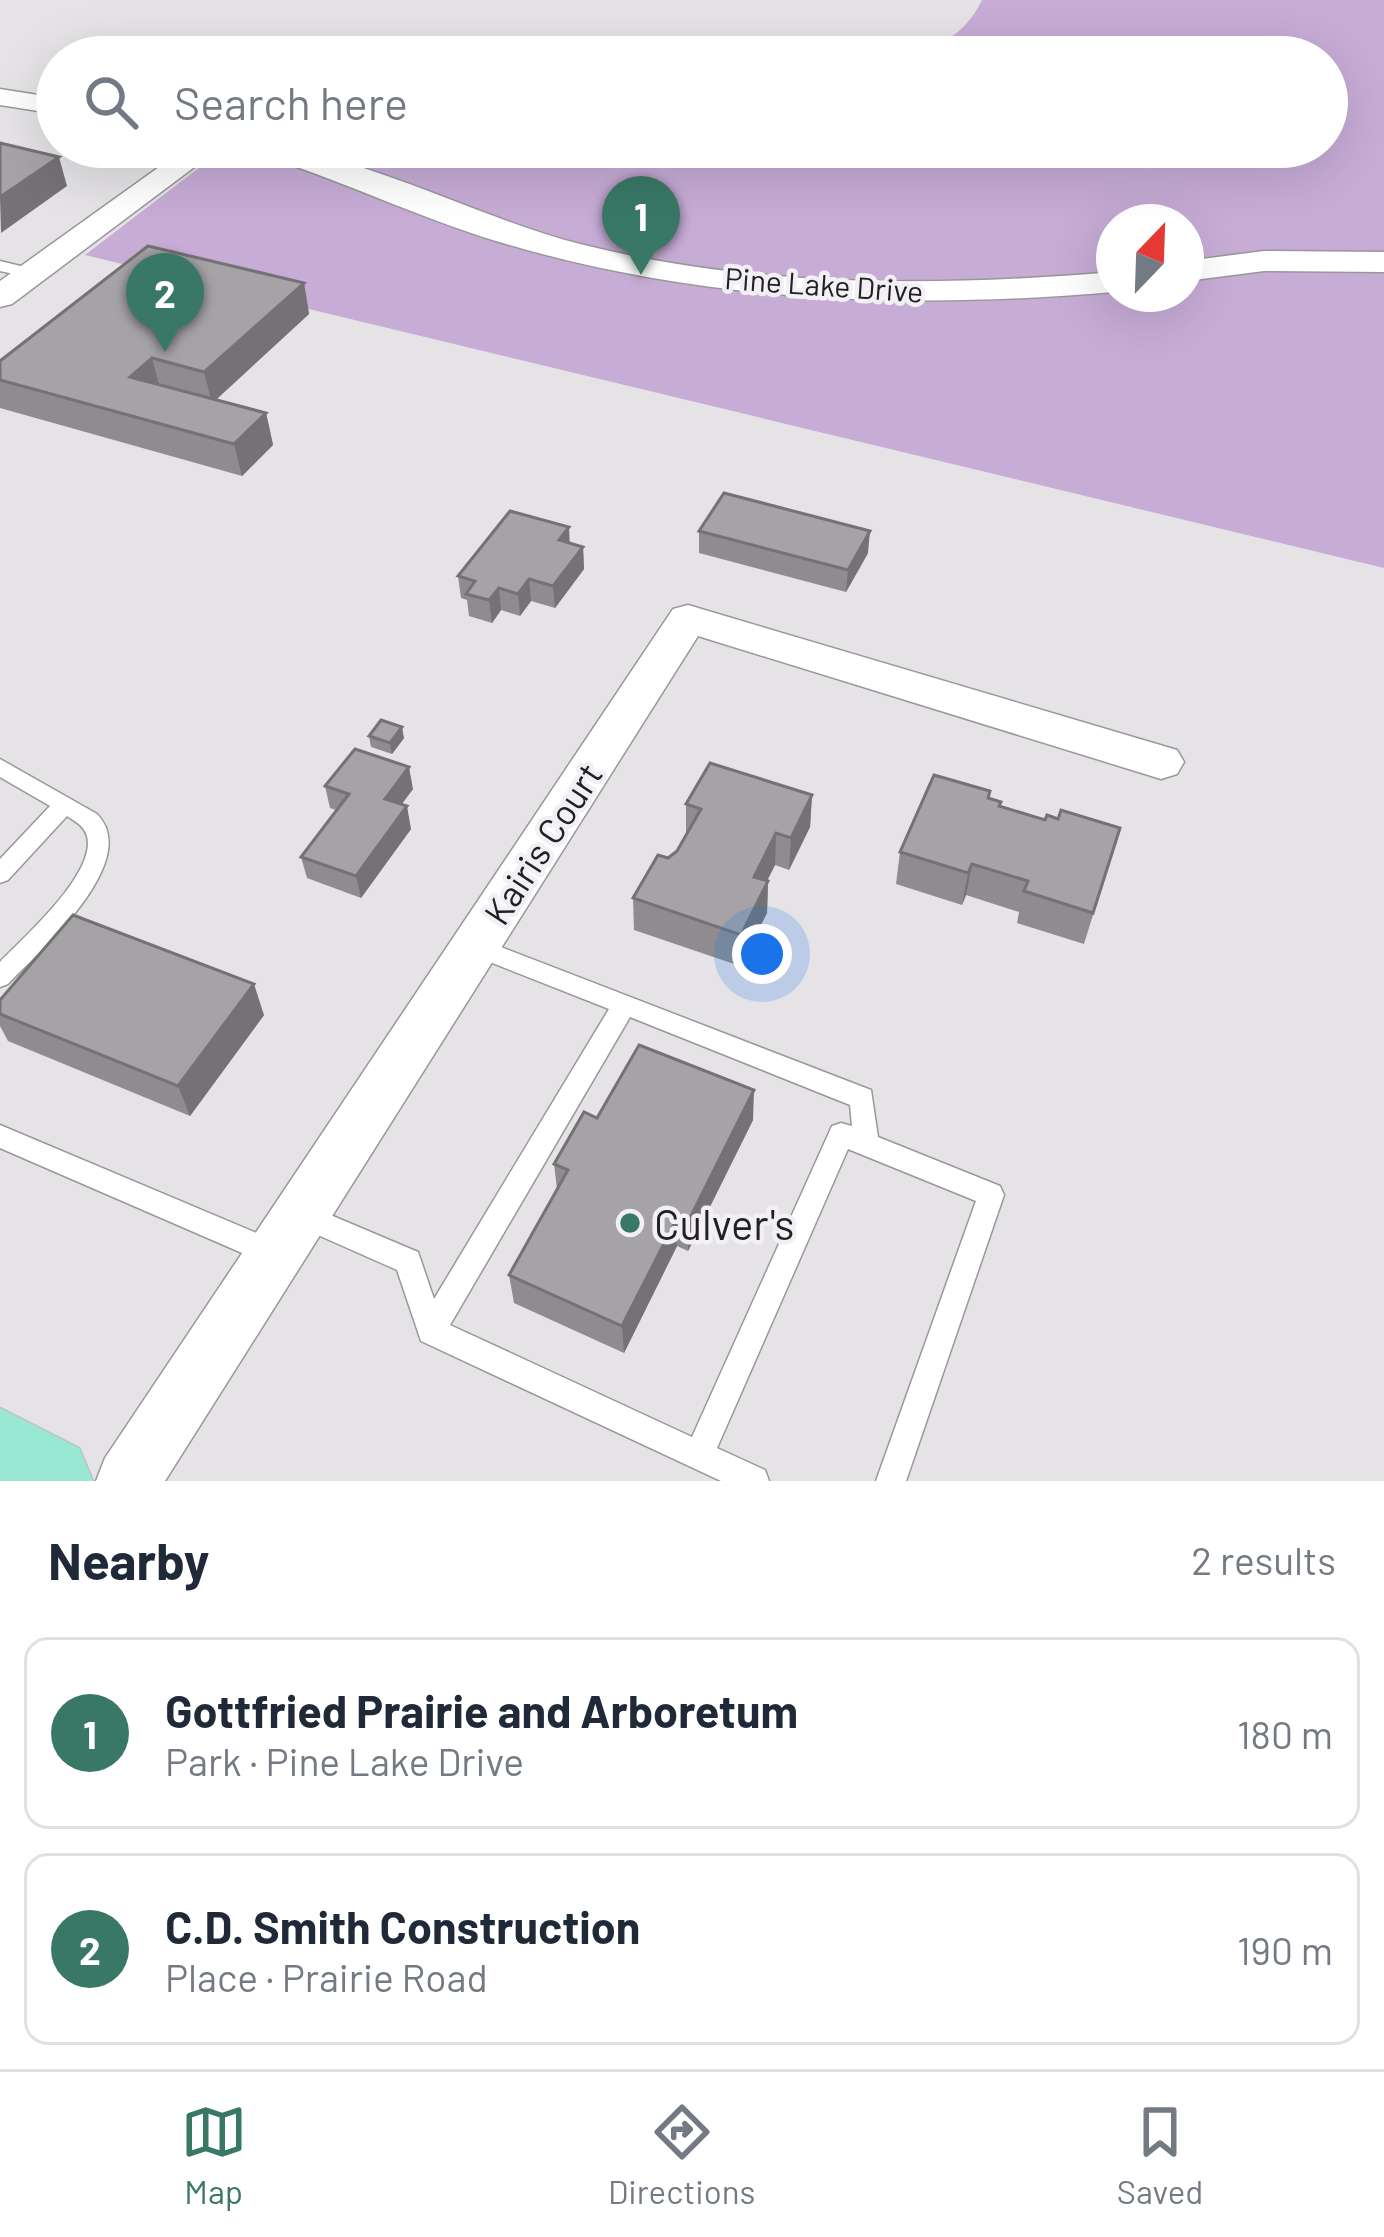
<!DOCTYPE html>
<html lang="en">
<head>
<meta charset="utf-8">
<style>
  body { margin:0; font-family:Barlow,sans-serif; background:#f2f2f3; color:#1f2937 }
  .compass { position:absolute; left:1096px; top:204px; width:108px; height:108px; border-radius:50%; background:#fff; box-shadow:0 12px 48px #0002; rotate:23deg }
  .you { position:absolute; left:762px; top:954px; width:42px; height:42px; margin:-30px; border:9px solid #fff; border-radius:50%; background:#1a73e8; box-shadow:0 0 0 18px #1a73e833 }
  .badge { display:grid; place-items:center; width:78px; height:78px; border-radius:50%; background:#397866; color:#fff; font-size:39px; font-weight:700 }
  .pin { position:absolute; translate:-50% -99px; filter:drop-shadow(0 3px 6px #0008) }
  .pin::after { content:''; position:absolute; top:63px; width:42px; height:36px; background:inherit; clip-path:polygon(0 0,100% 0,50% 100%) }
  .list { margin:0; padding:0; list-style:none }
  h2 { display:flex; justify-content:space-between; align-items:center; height:156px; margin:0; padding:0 48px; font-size:51px }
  h2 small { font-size:39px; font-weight:400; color:#747a83 }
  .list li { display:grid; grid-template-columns:78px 1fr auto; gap:36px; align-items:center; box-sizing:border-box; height:192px; margin:0 24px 24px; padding:0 24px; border:3px solid #e0e1e3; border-radius:24px }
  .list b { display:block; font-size:45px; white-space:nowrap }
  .list p { margin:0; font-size:39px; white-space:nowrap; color:#747a83 }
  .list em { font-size:39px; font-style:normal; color:#747a83 }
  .icon { flex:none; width:66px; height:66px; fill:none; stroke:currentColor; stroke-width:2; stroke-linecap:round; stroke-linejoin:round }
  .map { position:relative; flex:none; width:1384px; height:1481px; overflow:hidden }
  .search { position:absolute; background:#fff; box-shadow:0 12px 48px #0002; left:36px; right:36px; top:36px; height:132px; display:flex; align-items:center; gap:30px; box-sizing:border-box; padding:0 42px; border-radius:66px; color:#747a83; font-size:45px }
  .sheet { height:588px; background:#fff }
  nav { display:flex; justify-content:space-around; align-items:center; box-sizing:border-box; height:168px; border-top:3px solid #e0e1e3; background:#fff; font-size:33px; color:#747a83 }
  nav a { display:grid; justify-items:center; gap:6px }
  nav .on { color:#397866 }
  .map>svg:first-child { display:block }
  .green { fill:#c7acd6; fill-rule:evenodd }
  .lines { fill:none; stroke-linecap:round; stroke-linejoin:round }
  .lane-casing { stroke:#99979a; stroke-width:3 }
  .street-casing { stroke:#99979a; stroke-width:3 }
  .primary-casing { stroke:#c1c1c1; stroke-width:3 }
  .lane { fill:#fff; fill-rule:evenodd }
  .street { fill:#fff; fill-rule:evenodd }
  .primary { fill:#99e8d3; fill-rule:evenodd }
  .wall { fill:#8e8c8f }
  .shaded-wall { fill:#747274 }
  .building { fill:#a5a3a6; stroke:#747274; stroke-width:3 }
  .poi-dot { fill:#397866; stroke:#f2f0f4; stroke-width:4.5 }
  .labels { text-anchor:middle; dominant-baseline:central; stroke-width:9; stroke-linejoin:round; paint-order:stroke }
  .far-street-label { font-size:30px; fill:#222122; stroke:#f2f0f4 }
  .street-label { font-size:36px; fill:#222122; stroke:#f2f0f4 }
  .near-poi-label { font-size:42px; fill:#222122; stroke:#f2f0f4; text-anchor:start }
</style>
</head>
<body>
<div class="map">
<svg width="1384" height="1481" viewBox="0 0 1384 1481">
  <rect width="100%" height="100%" fill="#e5e3e6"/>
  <path class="green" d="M982,0h402v568l-1299,-313 141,-108h1101v-90h-433c41,-9 69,-18 88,-57zM1114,222h72v72h-72z"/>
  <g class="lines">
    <g class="lane-casing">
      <g id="lane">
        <polygon points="0,261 37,270 40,273 32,278 0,271"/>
        <path d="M0,759l97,55c46,47 -57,137 -89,170l-8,3v-25c24,-25 97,-89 87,-126 -3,-10 -11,-14 -20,-20l-59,64 -8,3v-24l50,-53 -50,-29z"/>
        <path d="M475,937l396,153 7,47 122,49 4,9 -98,286h-30l100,-280 -128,-52 -131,299 48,22 4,11h-48l-300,-140 -24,-71 -104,-46 -4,-9 4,-9 9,-3 116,49 16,47 175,-290 -142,-56 -4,-7 4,-7zM630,1017l220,88 2,21 -11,-3 -9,3 -140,311 -242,-112z"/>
        <polygon points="0,1125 285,1245 289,1254 285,1263 275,1267 265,1263 0,1148"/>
      </g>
    </g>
    <g class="street-casing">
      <g id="street">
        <polygon points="0,89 57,98 57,114 0,105"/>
        <polygon points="187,147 221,147 12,304 0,307 0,281"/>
        <path d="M250,147c103,0 225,71 330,97 174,44 356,43 534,28v20c-209,18 -416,10 -618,-51 -82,-25 -159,-63 -241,-88z"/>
        <polygon points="1264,251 1384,252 1384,272 1264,271 1186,281 1186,261"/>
        <polygon points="688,605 1177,750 1184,762 1177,774 1161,779 698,636 165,1481 96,1481 105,1458 673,609"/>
      </g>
    </g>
    <g class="primary-casing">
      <polygon id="primary" points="0,1408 79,1448 93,1481 0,1481"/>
    </g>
    <use href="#lane" class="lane"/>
    <use href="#street" class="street"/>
    <use href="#primary" class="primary"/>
  </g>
  <g class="wall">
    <polygon points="304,283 309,314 216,400 266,413 273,445 242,476 0,408 0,361"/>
    <polygon points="699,531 868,553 846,592 699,553"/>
    <polygon points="570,543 583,547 584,569 555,608 531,601 520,616 501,610 492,623 469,616 467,600 461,598 458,576"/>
    <polygon points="369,736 404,738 392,754 371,747"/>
    <polygon points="325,786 413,789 401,805 411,829 361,898 307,878 301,857 336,810 330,808"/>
    <polygon points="812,795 810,827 789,870 775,865 767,881 768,881 767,913 740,966 634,930 633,898 668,858 677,851 686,835 686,804"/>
    <polygon points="989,798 1000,806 1045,820 1058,819 1120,828 1084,944 1017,923 1019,912 966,895 962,905 896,884 900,852"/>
    <polygon points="0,1000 264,1015 190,1116 8,1041 0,1026"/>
    <polygon points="597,1118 753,1120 688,1251 677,1246 624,1353 514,1303 509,1275 557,1189 554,1164"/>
  </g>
  <g class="shaded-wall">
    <polygon points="59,157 67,186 1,233 0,197"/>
    <polygon points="304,283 309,314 212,403 204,372"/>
    <polygon points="152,358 160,389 130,377"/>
    <polygon points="266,413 273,445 242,476 234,444"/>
    <polygon points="569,527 570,549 559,540"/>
    <polygon points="870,531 868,553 846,592 848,570"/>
    <polygon points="583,547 584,569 555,608 553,586"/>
    <polygon points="529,579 531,601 520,616 518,594"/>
    <polygon points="499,588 501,610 492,623 489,600"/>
    <polygon points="402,727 404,738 392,754 390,743"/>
    <polygon points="409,767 413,789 389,821 385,799"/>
    <polygon points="812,795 810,827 789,870 791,838"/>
    <polygon points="407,806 411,829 361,898 356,876"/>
    <polygon points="776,833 775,865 753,908 754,877"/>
    <polygon points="972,864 966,895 962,905 968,873"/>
    <polygon points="768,881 767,913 740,966 741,935"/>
    <polygon points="254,984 264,1015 190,1116 178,1086"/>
    <polygon points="754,1090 753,1120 688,1251 688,1222"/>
    <polygon points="677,1218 677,1246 624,1353 622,1326"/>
  </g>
  <g class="building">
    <polygon points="0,143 59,157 0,197"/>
    <polygon points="148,246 304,283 204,372 152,358 130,377 266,413 234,444 0,380 0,361"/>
    <polygon points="724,493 870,531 848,570 699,531"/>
    <polygon points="510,511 569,527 559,540 583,547 553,586 529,579 518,594 499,588 489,600 466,594 475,581 458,576"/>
    <polygon points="381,720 402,727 390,743 369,736"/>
    <polygon points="355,749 409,767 385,799 407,806 356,876 301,857 349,794 325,786"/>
    <polygon points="710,763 812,795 791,838 776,833 754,877 768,881 741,935 633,898 658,855 668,858 677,851 701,809 686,804"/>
    <polygon points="934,775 990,791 988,798 1001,802 999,806 1045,820 1047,815 1058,819 1061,810 1120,828 1093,913 1024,891 1028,881 972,864 968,873 900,852"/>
    <polygon points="73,915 254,984 178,1086 0,1014 0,1000"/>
    <polygon points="639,1045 754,1090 688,1222 677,1218 622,1326 509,1275 568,1170 554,1164 584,1112 597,1118"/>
  </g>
  <circle class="poi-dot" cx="630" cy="1223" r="12"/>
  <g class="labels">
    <g class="far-street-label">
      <text transform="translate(824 284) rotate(4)">Pine Lake Drive</text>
    </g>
    <g class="street-label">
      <text transform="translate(542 843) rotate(-57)">Kairis Court</text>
    </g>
    <g class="near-poi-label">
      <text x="654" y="1223">Culver's</text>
    </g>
  </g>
</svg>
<svg class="compass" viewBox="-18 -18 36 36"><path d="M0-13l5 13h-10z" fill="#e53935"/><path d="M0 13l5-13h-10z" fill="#747a83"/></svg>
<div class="you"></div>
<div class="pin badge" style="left:641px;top:275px">1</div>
<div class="pin badge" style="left:165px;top:352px">2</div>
<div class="search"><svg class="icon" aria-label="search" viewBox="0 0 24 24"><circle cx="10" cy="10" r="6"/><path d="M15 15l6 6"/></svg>Search here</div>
</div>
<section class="sheet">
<h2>Nearby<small>2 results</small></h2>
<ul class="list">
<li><span class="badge">1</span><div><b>Gottfried Prairie and Arboretum</b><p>Park · Pine Lake Drive</p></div><em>180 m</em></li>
<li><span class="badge">2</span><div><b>C.D. Smith Construction</b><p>Place · Prairie Road</p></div><em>190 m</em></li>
</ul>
</section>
<nav>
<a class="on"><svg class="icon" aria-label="map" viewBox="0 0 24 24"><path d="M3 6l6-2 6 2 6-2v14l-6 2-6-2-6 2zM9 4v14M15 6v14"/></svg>Map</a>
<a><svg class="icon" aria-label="directions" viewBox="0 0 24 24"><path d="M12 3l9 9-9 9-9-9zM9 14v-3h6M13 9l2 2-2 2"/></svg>Directions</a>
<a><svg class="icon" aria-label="saved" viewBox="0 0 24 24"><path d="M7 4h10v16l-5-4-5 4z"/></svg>Saved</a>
</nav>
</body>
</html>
